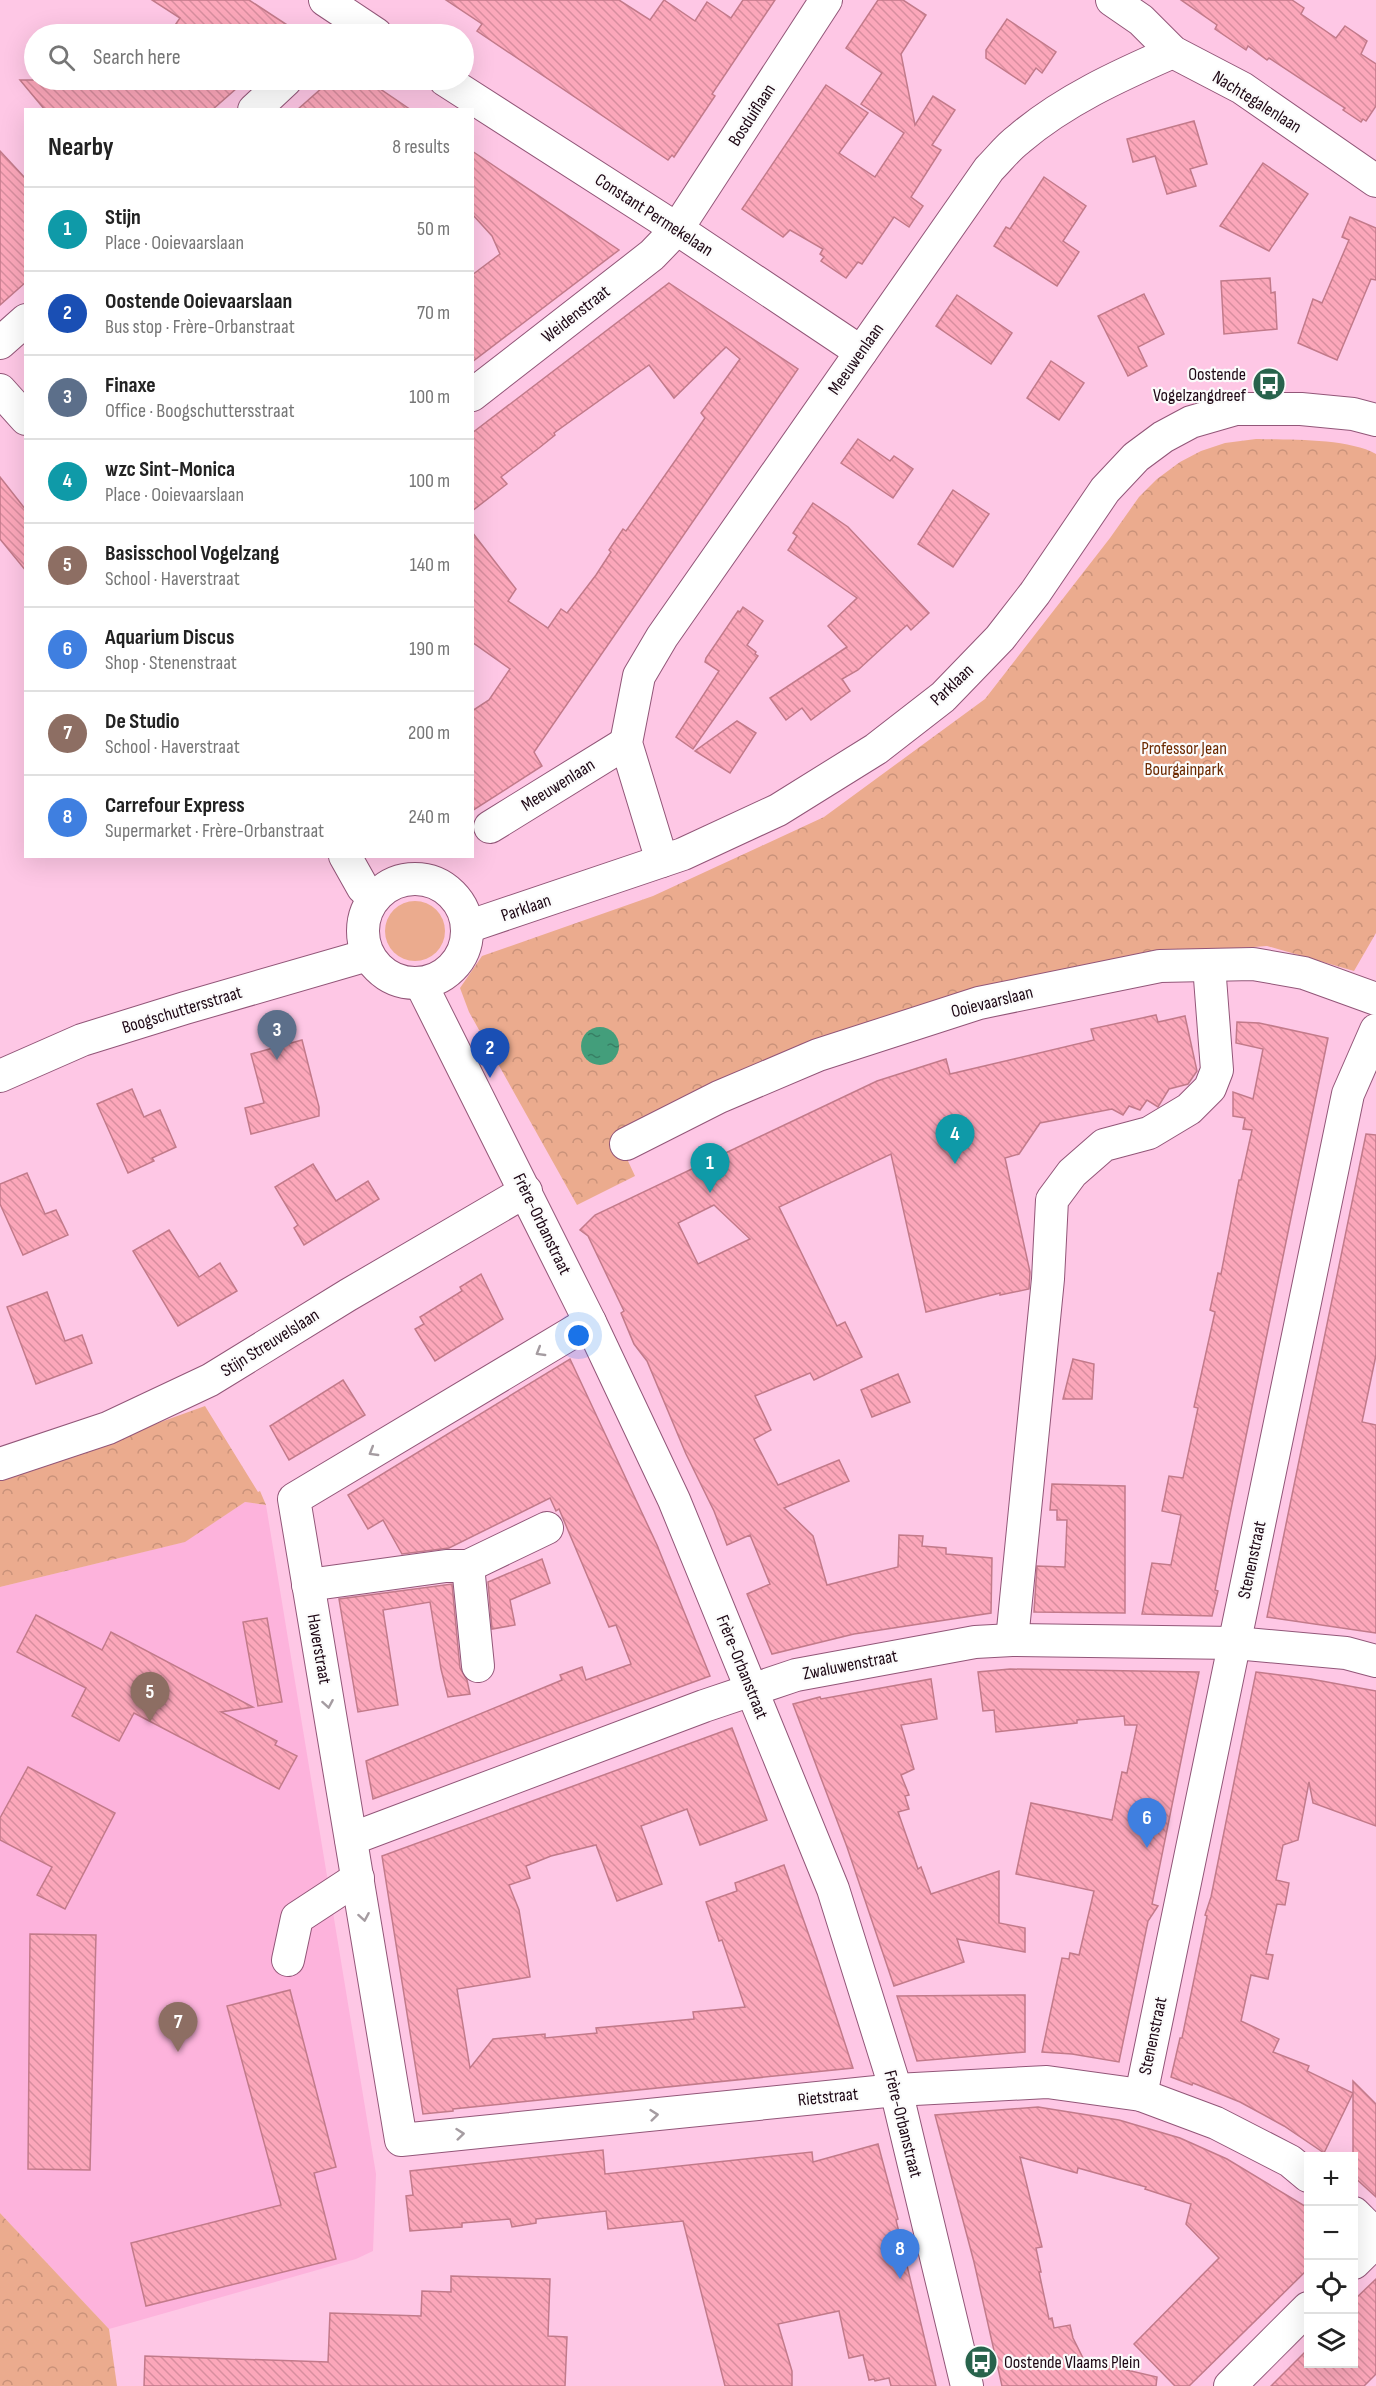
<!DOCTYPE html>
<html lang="en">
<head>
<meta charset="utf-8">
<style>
  body { margin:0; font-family:"Sofia Sans Condensed",sans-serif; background:#f2f2f2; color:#222 }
  .controls { position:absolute; right:18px; bottom:18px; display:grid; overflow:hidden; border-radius:0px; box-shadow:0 6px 24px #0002 }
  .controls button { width:54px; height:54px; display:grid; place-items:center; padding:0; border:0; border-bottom:2px solid #e0e0e0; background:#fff; color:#222; font:30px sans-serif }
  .you { position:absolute; left:579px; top:1336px; width:21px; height:21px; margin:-15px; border:4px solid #fff; border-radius:50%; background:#1a73e8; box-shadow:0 0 0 9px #1a73e833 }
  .badge { display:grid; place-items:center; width:39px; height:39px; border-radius:50%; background:#28634c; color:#fff; font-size:20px; font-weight:700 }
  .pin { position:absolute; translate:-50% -50px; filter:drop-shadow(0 2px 3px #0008) }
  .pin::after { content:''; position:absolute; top:32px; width:21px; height:18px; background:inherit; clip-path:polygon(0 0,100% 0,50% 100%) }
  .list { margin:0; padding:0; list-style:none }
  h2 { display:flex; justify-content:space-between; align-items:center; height:78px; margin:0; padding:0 24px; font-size:26px }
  h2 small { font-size:20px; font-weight:400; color:#767676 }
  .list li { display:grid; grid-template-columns:39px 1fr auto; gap:18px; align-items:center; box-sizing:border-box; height:84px; padding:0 24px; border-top:2px solid #e0e0e0 }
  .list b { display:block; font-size:22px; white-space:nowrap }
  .list p { margin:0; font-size:20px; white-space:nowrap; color:#767676 }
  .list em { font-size:20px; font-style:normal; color:#767676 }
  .icon { flex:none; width:33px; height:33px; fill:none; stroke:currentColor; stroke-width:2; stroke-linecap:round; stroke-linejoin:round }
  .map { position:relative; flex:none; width:1376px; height:2386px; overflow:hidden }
  .search { position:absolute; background:#fff; box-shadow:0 6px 24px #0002; left:24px; top:24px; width:450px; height:66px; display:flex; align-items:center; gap:15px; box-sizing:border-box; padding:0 21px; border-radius:33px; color:#767676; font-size:22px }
  .panel { position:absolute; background:#fff; box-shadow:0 6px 24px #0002; left:24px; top:108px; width:450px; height:750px; border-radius:0px }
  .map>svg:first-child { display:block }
  .built { fill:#fdb3dc }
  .green { fill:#ebab8e }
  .park { fill:url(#park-crowns) }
  .water { fill:url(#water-ripples) }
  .building { fill:url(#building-back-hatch); stroke:#c27a8a; stroke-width:1.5; fill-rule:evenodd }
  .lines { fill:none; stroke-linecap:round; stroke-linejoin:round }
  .minor-casing { stroke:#925678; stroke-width:34 }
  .minor { stroke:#fff; stroke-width:32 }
  .oneway { stroke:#a59ca1 }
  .labels { text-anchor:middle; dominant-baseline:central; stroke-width:4.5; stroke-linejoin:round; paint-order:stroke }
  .street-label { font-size:18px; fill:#1d0714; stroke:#fbfbfb }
  .poi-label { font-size:18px; fill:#1d0714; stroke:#fbfbfb; text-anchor:end }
  .park-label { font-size:18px; fill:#6b2900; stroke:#fbfbfb }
</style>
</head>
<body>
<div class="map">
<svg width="1376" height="2386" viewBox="0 0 1376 2386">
  <defs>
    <pattern id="park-crowns" width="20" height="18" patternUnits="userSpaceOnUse" patternTransform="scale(1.5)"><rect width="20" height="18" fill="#ebab8e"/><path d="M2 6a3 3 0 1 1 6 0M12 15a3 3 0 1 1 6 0" fill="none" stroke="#c9927a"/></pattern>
    <pattern id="water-ripples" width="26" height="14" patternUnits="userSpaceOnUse" patternTransform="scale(1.5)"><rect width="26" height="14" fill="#439e7b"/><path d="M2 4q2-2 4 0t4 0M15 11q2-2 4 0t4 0" fill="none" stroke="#377f64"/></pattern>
    <pattern id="building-back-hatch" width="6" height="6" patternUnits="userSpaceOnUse" patternTransform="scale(1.5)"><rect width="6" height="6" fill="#fca7ba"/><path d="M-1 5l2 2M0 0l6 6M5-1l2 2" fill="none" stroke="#d88e9f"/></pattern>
  </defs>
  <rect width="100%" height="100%" fill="#fec7e5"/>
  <polygon class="built" points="245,1502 266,1505 376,2174 373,2251 356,2259 109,2329 0,2213 0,1587 184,1542"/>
  <circle class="green" cx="415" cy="931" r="30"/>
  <g class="park">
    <path d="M1256,439c32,1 92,-1 120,15v479l-22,38 -87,-25 -104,8 -203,38 -250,92 -95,49 20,43 -58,29 -108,-193 -9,-24 22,-32 171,-60 171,-79 161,-118 125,-161 29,-41 18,-18 23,-17 21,-11 24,-8z"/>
    <polygon points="205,1406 258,1492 260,1491 266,1505 245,1502 185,1542 0,1587 0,1480"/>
    <polygon points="0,2213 109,2329 117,2386 0,2386"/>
  </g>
  <circle class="water" cx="600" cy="1046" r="19"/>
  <g class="building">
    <polygon points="152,0 249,0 301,34 169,34 180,18"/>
    <polygon points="446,0 619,0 650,20 664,0 695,21 707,2 731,18 743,0 775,0 712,94 715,96 674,157 672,155 668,160 477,31 482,24"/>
    <polygon points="878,0 903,0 926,15 901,54 915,125 933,96 955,110 932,145 941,150 911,197 923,206 909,227 894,217 862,264 858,262 846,278 821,261 824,257 820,254 823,249 790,230 783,237 742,209 826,85 868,113 839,153 875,177 904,133 861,104 882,73 846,48"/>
    <polygon points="1181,0 1292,0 1304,8 1301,14 1336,38 1345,26 1367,41 1361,54 1376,64 1376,106 1366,121 1363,119 1361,122 1343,110 1345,108 1269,58 1267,60 1248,46 1246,50 1215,29 1217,25"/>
    <polygon points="1007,19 1056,52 1042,73 1036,68 1025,84 986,58 986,50"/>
    <polygon points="20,80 246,80 212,110 45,110"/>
    <polygon points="331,80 367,80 411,110 297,110"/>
    <polygon points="1194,121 1207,164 1190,169 1196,186 1167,194 1155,156 1133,162 1127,139"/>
    <polygon points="0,151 26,179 26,282 0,305"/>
    <polygon points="472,151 619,250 472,362 472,275 500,254 492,236 472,214"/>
    <polygon points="1263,163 1308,194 1269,251 1220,226"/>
    <polygon points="1044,177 1086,206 1063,241 1079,252 1057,286 994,246 1006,227 1010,229"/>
    <polygon points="1350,217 1376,228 1376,280 1371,279 1337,360 1298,343 1313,299 1322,303 1349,240 1342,237"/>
    <polygon points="1270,278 1271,293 1275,292 1277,329 1224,334 1221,281"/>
    <polygon points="669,283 798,369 534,752 542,766 472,811 472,711 489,700 510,669 472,642 472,532 516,589 508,601 548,628 561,609 567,613 596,575 611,552 609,550 623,529 626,531 705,418 701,413 740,359 726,347 674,398 649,365 554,433 555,435 539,448 501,477 507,484 472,511 472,433"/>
    <polygon points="1144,294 1164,334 1138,347 1147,366 1128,376 1098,316"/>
    <polygon points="957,295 1012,333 991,364 936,326"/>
    <polygon points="1051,361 1084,383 1059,420 1027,398"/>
    <polygon points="858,439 890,461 894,456 913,469 893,498 841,463"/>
    <polygon points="0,477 26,510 26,571 0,539"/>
    <polygon points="953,490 989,514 953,567 918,544"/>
    <polygon points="813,503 848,527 929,613 911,630 907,625 858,670 842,679 850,691 811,720 802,708 786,720 770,698 847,647 828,626 857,598 788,550 797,536 793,533"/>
    <polygon points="743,607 763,621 747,645 756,652 755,654 758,656 693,749 676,737 719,671 705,662 706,658 738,611 740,612"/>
    <polygon points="737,721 756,733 730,773 695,751"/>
    <path d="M1156,1015l2,7 27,-6 12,55 -9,13 -19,5 -11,18 -11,-7 -7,10 -11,-4 -6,9 -11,-6 -72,14 -21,31 -14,4 25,114 -1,17 -29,6v-2l-74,19 -35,-158 -112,53 58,119 8,-4 17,35 -48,23 -4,-7 -55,23 16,34 -17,9 24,46 61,-25 10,21 -65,27 29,28 14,49 71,-18 1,-32 24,1 -1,10 24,2v6l46,4 -1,55 -137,21 -82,20 -25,-60 23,-10 -20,-49 -23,10 -13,-34 -28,-57 -39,-93 -13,-17 -13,-31 3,-2 -36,-75 -8,-6 15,-15 282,-134 69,-22 4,15 144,-34 -3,-11zM714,1205l36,34 -52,25 -20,-41z"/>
    <polygon points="1237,1022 1259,1023 1328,1038 1230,1514 1215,1590 1218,1591 1212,1616 1142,1614 1152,1563 1171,1565 1181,1515 1162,1511 1169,1476 1183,1478 1198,1408 1194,1407 1215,1312 1210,1310 1218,1273 1221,1274 1239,1180 1241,1180 1252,1130 1243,1129 1245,1118 1233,1116 1233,1092 1253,1099 1263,1049 1236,1043"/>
    <polygon points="302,1040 319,1107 319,1116 251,1134 245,1108 264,1103 251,1054"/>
    <polygon points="132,1089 144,1117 160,1110 176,1147 152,1158 154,1161 128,1173 97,1104"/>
    <polygon points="1366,1134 1376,1135 1376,1355 1362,1422 1376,1425 1376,1633 1267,1617"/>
    <polygon points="313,1164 336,1201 368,1181 379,1199 304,1245 294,1228 298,1225 275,1187"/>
    <polygon points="27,1173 45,1214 56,1210 68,1235 23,1255 0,1204 0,1184"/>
    <polygon points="169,1230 199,1277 220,1263 237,1291 178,1326 133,1251"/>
    <polygon points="481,1274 503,1319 435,1361 415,1329 424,1324 420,1317 462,1291 460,1287"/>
    <polygon points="47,1292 65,1341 82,1335 92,1363 36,1384 7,1307"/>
    <polygon points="570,1359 657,1545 710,1676 373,1799 366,1761 562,1680 560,1675 582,1667 586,1680 631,1664 616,1625 609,1627 559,1509 556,1511 550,1498 449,1548 402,1554 383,1520 368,1529 348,1495"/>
    <polygon points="1073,1359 1094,1364 1092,1399 1063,1399"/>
    <polygon points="898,1374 910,1402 872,1417 861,1390"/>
    <polygon points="343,1380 365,1415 289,1460 270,1426"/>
    <polygon points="1052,1484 1125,1486 1125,1613 1034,1612 1037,1566 1065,1567 1067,1520 1057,1520 1057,1510 1050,1510"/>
    <polygon points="542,1559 550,1583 510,1600 515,1625 492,1629 488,1582"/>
    <polygon points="452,1584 460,1668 467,1680 470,1694 448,1697 441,1669 430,1602 383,1610 398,1705 358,1712 339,1599"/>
    <polygon points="36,1615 102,1650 111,1632 253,1707 221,1712 277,1741 275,1745 297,1756 279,1789 134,1713 119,1741 72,1716 86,1688 17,1652"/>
    <polygon points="267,1618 282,1702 258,1706 243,1622"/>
    <polygon points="1010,1669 1199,1672 1152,1904 1158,1906 1148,1921 1119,2062 1072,2054 1042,2052 1062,1958 1069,1959 1070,1953 1079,1955 1094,1891 1016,1874 1031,1803 1112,1820 1122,1772 1127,1773 1137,1725 1125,1725 1124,1716 1077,1720 1077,1723 996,1732 994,1710 983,1711 978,1672"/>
    <polygon points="1256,1672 1311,1679 1376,1691 1376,1826 1313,1803 1309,1782 1298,1840 1283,1845 1276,1880 1289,1883 1285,1905 1277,1904 1266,1954 1273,1955 1268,1979 1251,1975 1241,2021 1279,2039 1273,2052 1309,2066 1307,2071 1353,2093 1324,2153 1284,2126 1240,2102 1193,2083 1192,2085 1171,2077 1180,2038 1182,2038 1207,1916 1205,1915 1211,1897"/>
    <polygon points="931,1679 937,1719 901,1725 914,1769 901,1775 909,1795 905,1796 909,1809 898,1812 918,1869 921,1867 931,1894 999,1871 999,1923 1025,1928 1025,1952 957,1939 964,1962 894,1986 847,1847 793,1704 820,1697 821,1699"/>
    <polygon points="732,1728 767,1820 700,1845 687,1809 641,1826 662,1884 617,1901 596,1845 551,1856 526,1866 530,1878 509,1885 519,1910 530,1977 457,1989 470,2068 493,2039 545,2034 545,2038 597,2033 596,2028 694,2019 693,2012 745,2007 722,1940 719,1941 706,1902 737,1891 735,1883 784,1865 817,1958 853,2068 453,2109 453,2111 423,2114 382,1856"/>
    <polygon points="28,1767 115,1813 65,1909 37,1895 52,1867 0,1840 0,1818"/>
    <polygon points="30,1934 96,1935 90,2170 28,2169"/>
    <polygon points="290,1990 336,2167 314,2173 336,2259 146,2306 131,2243 281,2205 227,2006"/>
    <polygon points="1025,1995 1025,2052 917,2061 897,1996"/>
    <polygon points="1353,2081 1376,2104 1376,2197 1353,2176"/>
    <polygon points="1038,2107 1119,2120 1180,2138 1227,2159 1308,2208 1308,2269 1189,2386 1175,2386 1134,2344 1219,2258 1186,2224 1191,2204 1145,2189 1146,2187 1078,2168 1077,2173 1020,2157 1042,2247 1036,2248 1041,2272 1039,2272 1049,2319 1052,2318 1054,2328 1070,2325 1073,2338 1084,2360 1157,2377 1156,2386 1002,2386 974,2262 935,2115"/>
    <polygon points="878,2144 898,2219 896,2220 936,2386 891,2386 889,2378 875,2381 874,2379 869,2380 863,2355 849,2358 839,2311 778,2324 792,2371 792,2386 725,2386 683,2221 608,2229 606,2211 536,2219 536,2223 512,2227 510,2219 462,2223 462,2227 410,2231 406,2196 413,2195 410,2171 603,2150 605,2174 812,2152 813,2162"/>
    <polygon points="451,2276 550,2279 548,2336 567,2337 565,2386 144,2386 145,2356 328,2362 330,2313 421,2316 422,2291 451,2292"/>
    <polygon points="1376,2279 1376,2374 1364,2386 1271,2386 1308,2349 1308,2364 1353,2364 1353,2301"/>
  </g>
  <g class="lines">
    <g class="minor-casing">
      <g id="minor">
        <polyline points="325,0 376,34"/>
        <polyline points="1112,0 1141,20 1173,52 1242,88 1376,181"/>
        <polyline points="445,80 677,229 861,352"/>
        <polyline points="254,110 286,80"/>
        <polyline points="0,343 26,320"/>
        <polyline points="0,390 26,419"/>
        <polyline points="472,395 652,255 677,229 826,0"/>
        <polyline points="490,827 626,743"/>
        <polyline points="345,856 363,888 375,897"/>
        <path d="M662,861l-36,-118 13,-67 23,-39 327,-468c10,-10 19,-22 30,-30 44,-38 101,-64 154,-87"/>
        <circle cx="415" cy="931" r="52"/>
        <polyline points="467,927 683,854 778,810 876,749 943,697 1000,638 1035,593 1105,490 1136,457 1163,437 1191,422 1236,409 1301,409 1353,414 1376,420"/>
        <polyline points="421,984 590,1322 674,1500 833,1889 896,2090 967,2386"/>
        <polyline points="0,1076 82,1040 185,1008 368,955"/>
        <polyline points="626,1144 719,1097 818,1055 979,1003 1160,966 1253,964 1304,973 1376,999"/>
        <polyline points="590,1322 294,1499 401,2140 896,2090 1047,2082 1141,2095 1216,2123 1290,2161 1308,2176"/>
        <polyline points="0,1464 108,1428 210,1380 348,1295 526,1191"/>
        <polyline points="468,1566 478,1666"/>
        <polyline points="308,1585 446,1566 468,1566 547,1528"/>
        <polyline points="1012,1640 1048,1279 1052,1200 1072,1173 1104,1145 1149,1133 1189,1109 1210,1088 1217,1070 1209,965"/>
        <polyline points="351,1839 704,1706 796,1675 975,1642 1012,1640 1235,1643 1346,1653 1376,1661"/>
        <polyline points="288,1960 297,1918 358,1878"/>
        <polyline points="1141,2095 1348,1094 1376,1030"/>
        <polyline points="1354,2213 1376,2235"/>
        <polyline points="1354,2263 1376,2241"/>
        <polyline points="1230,2386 1308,2308"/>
      </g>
    </g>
    <use href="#minor" class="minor"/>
  </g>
  <defs><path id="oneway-chevron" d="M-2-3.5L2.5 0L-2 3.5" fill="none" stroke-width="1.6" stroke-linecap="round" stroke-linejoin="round" transform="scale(1.5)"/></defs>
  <g class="oneway">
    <use href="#oneway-chevron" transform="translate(540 1352) rotate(149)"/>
    <use href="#oneway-chevron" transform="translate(373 1452) rotate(149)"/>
    <use href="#oneway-chevron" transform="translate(328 1704) rotate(80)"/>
    <use href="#oneway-chevron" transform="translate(364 1917) rotate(80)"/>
    <use href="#oneway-chevron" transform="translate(654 2115) rotate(-6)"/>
    <use href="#oneway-chevron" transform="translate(460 2134) rotate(-6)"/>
  </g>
  <defs>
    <g id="bus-disc" transform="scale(1.725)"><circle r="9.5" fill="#28634c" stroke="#fbfbfb"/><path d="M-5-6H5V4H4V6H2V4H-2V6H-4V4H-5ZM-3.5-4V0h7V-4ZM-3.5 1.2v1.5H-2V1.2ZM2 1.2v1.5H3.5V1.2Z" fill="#fff"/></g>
  </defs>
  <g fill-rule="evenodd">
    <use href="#bus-disc" x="1269" y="384"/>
    <use href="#bus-disc" x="981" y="2362"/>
  </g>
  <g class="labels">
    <g class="street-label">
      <text transform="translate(1257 102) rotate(32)">Nachtegalenlaan</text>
      <text transform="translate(752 115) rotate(-57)">Bosduiflaan</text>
      <text transform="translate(654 215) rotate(33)">Constant Permekelaan</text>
      <text transform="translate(576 314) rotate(-38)">Weidenstraat</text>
      <text transform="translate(856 359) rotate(-55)">Meeuwenlaan</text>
      <text transform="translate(952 685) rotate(-43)">Parklaan</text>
      <text transform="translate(558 785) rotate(-32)">Meeuwenlaan</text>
      <text transform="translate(526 908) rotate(-19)">Parklaan</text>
      <text transform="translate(992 1002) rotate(-14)">Ooievaarslaan</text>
      <text transform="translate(182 1010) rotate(-17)">Boogschuttersstraat</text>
      <text transform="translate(542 1224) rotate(64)">Frère-Orbanstraat</text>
      <text transform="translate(270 1343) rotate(-32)">Stijn Streuvelslaan</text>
      <text transform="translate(1252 1560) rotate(-78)">Stenenstraat</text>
      <text transform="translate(319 1649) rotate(80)">Haverstraat</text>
      <text transform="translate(850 1665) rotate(-11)">Zwaluwenstraat</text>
      <text transform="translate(742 1667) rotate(68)">Frère-Orbanstraat</text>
      <text transform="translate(1153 2036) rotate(-78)">Stenenstraat</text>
      <text transform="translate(828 2097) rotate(-6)">Rietstraat</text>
      <text transform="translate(903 2124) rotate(76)">Frère-Orbanstraat</text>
    </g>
    <g class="poi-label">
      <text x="1246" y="374">Oostende<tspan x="1246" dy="21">Vogelzangdreef</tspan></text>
      <text x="1004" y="2362" text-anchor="start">Oostende Vlaams Plein</text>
    </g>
    <g class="park-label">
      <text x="1184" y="748">Professor Jean<tspan x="1184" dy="21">Bourgainpark</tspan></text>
    </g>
  </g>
</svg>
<div class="controls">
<button>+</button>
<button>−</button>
<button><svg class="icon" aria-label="locate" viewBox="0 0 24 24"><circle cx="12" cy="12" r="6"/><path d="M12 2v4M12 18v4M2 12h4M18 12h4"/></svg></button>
<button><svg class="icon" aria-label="layers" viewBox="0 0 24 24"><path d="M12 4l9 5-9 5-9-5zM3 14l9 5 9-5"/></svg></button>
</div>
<div class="you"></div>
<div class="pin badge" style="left:710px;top:1193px;background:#0f9aa8">1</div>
<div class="pin badge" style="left:490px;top:1078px;background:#1a4fb4">2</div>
<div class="pin badge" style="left:277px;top:1060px;background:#5c6f8a">3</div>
<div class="pin badge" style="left:955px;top:1164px;background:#0f9aa8">4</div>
<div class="pin badge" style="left:150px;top:1722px;background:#8d6e63">5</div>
<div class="pin badge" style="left:1147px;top:1848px;background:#3f7fe0">6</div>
<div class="pin badge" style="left:178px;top:2052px;background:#8d6e63">7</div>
<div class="pin badge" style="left:900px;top:2279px;background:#3f7fe0">8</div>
<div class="search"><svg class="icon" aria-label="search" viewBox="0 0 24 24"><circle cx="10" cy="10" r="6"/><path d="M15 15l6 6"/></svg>Search here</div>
<section class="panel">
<h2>Nearby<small>8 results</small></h2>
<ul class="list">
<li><span class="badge" style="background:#0f9aa8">1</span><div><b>Stijn</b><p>Place · Ooievaarslaan</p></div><em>50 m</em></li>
<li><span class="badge" style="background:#1a4fb4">2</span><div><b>Oostende Ooievaarslaan</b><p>Bus stop · Frère-Orbanstraat</p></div><em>70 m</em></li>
<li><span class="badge" style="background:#5c6f8a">3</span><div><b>Finaxe</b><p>Office · Boogschuttersstraat</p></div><em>100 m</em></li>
<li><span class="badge" style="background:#0f9aa8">4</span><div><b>wzc Sint-Monica</b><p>Place · Ooievaarslaan</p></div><em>100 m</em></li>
<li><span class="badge" style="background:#8d6e63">5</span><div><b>Basisschool Vogelzang</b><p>School · Haverstraat</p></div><em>140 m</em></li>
<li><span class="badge" style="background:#3f7fe0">6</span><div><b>Aquarium Discus</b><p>Shop · Stenenstraat</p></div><em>190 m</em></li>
<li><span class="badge" style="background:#8d6e63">7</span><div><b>De Studio</b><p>School · Haverstraat</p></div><em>200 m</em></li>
<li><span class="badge" style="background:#3f7fe0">8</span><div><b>Carrefour Express</b><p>Supermarket · Frère-Orbanstraat</p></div><em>240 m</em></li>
</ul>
</section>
</div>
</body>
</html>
